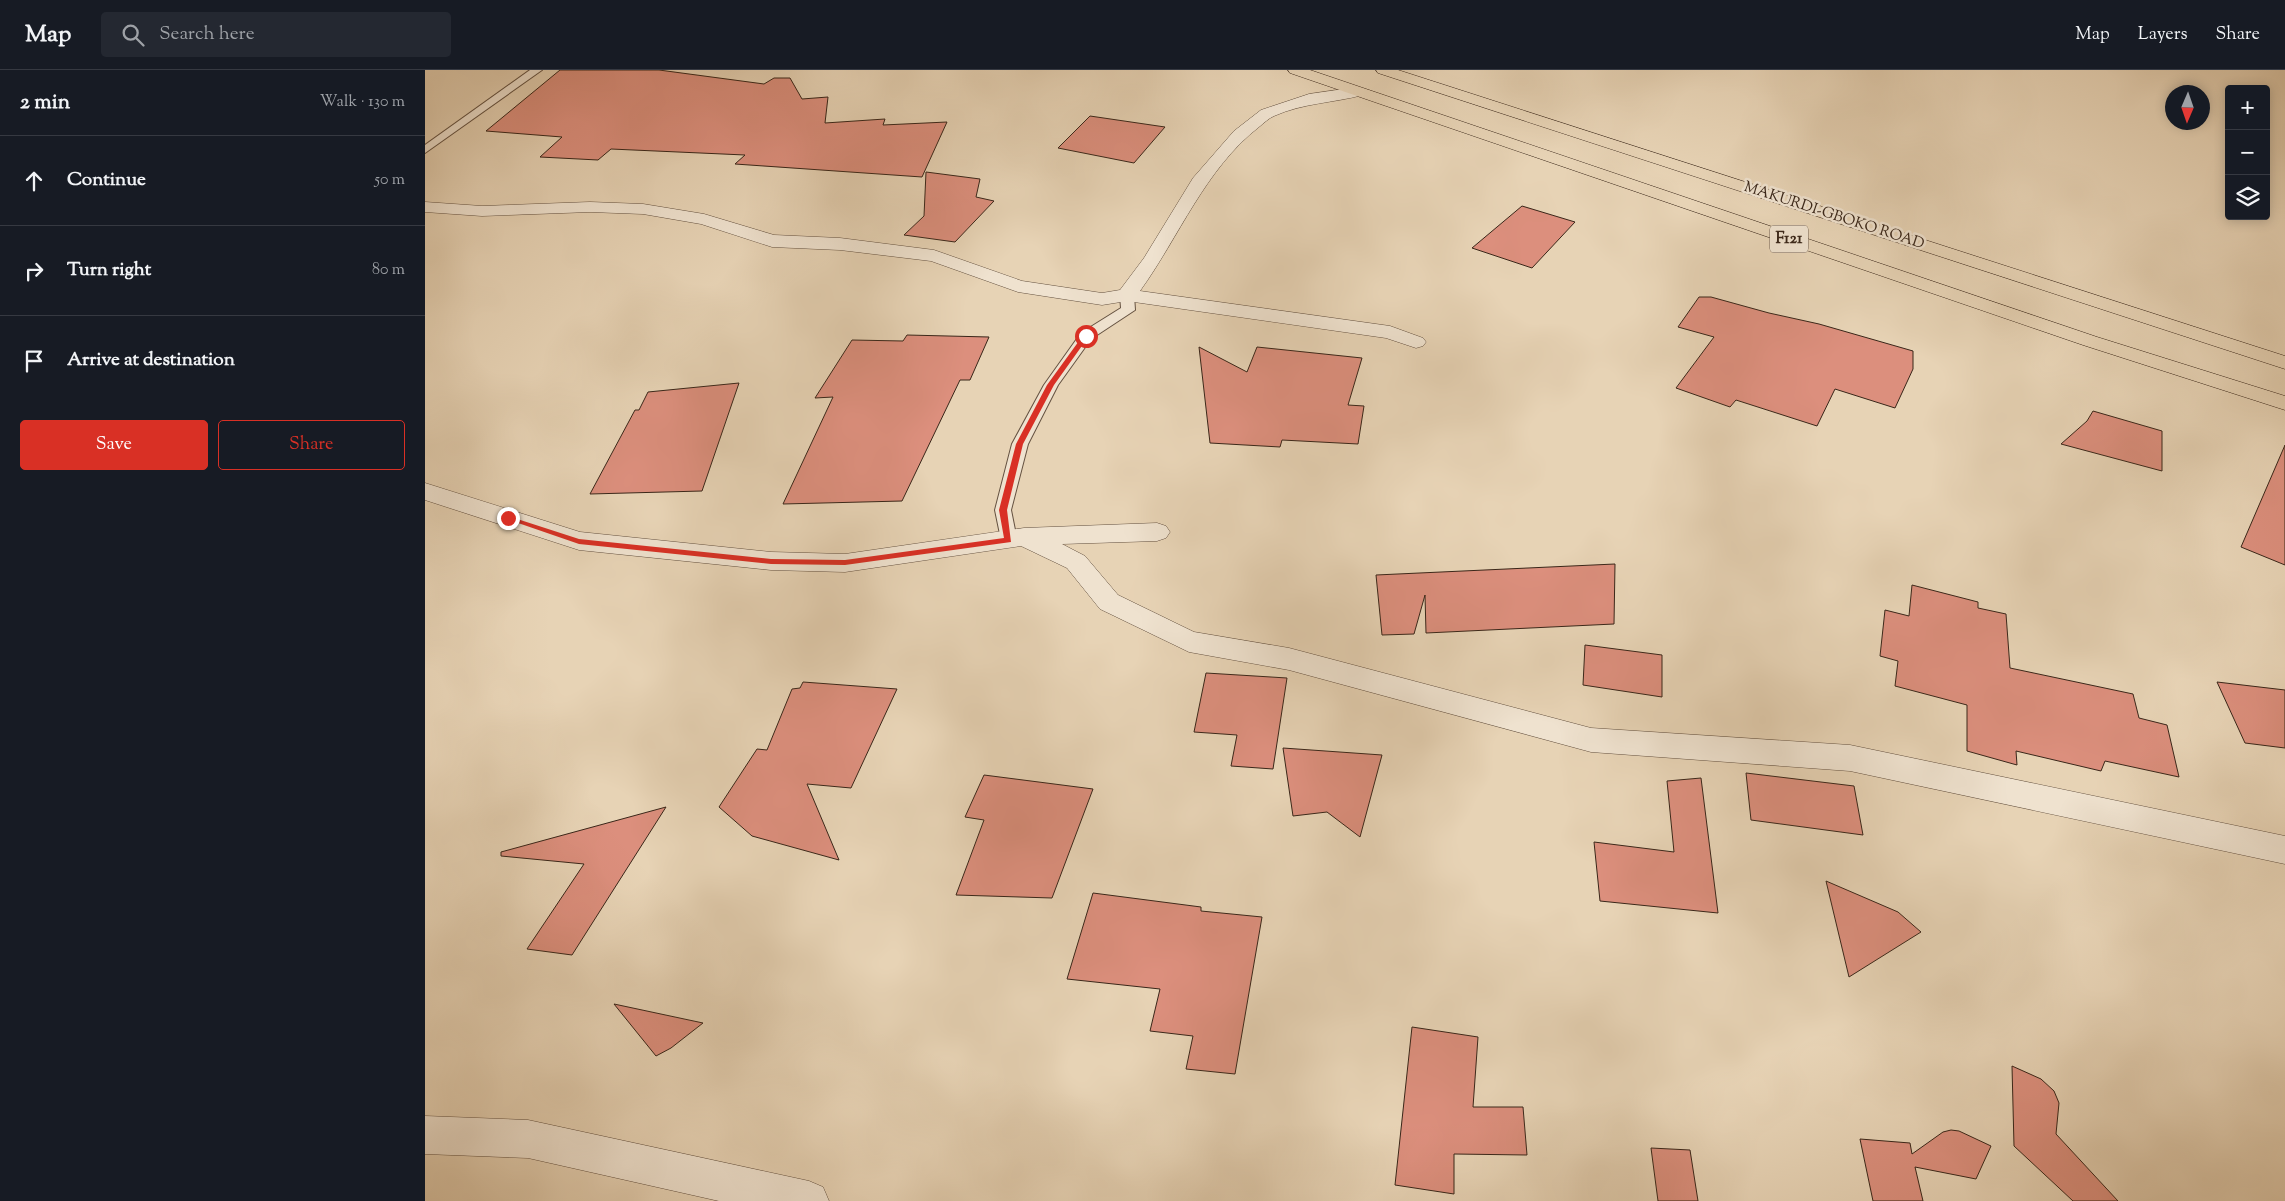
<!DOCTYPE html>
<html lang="en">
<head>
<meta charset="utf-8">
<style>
  body { margin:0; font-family:"Sorts Mill Goudy",serif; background:#242831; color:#f1f3f6 }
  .controls { position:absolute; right:15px; top:15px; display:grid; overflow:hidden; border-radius:5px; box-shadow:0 2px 12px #0003 }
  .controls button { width:45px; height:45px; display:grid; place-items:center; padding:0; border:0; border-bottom:1px solid #363941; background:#171b24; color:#f1f3f6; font:25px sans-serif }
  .compass { position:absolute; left:1740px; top:15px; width:45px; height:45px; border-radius:50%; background:#171b24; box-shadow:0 2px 12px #0003; rotate:182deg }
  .stop { position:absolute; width:15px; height:15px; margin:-11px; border:4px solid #d93025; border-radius:50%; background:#fff }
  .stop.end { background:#d93025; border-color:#fff; box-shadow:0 1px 5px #0008 }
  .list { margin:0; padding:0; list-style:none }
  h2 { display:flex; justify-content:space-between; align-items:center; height:65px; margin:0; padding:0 20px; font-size:21px }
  h2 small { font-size:16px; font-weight:400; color:#9ea1a6 }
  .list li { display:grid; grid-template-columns:32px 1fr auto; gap:15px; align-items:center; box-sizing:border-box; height:90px; padding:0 20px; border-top:1px solid #363941 }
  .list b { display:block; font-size:19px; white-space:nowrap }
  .list em { font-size:16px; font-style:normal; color:#9ea1a6 }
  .actions { display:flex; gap:10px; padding:15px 20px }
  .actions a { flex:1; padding:11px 0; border:1px solid #d93025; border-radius:5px; text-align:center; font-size:18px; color:#d93025 }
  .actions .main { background:#d93025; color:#fff }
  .icon { flex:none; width:28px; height:28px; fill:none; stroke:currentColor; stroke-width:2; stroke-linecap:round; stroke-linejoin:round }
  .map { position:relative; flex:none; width:1860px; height:1131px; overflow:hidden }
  header { display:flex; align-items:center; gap:30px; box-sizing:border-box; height:70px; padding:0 25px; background:#171b24; border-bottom:1px solid #363941 }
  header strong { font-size:24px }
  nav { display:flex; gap:28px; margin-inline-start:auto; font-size:18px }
  .search { width:350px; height:45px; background:#242831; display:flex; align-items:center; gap:12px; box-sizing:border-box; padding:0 18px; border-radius:5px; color:#9ea1a6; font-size:19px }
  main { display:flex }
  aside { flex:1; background:#171b24 }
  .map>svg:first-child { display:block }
  .building { fill:#dc8f7d; stroke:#392619 }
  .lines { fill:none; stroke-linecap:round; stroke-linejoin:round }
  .service-casing { stroke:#645140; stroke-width:2 }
  .minor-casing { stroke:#645140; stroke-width:1 }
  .primary-casing { stroke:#392619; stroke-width:1 }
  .service { fill:#efe2cf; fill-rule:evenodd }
  .minor { fill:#efe2cf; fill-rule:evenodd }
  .primary { fill:#e7d3b5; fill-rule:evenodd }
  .route { fill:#d93025 }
  .labels { text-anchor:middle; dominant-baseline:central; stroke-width:5; stroke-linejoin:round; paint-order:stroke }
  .far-street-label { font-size:15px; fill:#392619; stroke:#efe2cf }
  .shield { fill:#efe2cf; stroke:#705e50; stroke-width:1 }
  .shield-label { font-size:16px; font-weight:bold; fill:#392619 }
</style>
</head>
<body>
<header>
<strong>Map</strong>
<div class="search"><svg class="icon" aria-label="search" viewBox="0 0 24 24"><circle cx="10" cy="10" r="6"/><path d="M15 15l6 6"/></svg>Search here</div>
<nav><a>Map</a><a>Layers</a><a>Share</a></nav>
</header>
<main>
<aside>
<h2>2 min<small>Walk · 130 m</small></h2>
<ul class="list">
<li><svg class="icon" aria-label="ahead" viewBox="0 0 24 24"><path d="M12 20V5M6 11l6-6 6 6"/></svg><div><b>Continue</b></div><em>50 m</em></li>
<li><svg class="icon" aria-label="right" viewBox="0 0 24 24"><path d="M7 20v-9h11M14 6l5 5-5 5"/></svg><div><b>Turn right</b></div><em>80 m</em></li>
<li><svg class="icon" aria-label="arrive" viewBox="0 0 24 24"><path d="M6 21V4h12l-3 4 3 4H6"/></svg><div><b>Arrive at destination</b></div></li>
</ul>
<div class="actions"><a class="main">Save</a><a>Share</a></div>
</aside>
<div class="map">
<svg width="1860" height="1131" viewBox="0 0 1860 1131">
  <rect width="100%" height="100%" fill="#e7d3b5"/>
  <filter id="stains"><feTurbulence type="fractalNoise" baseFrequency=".004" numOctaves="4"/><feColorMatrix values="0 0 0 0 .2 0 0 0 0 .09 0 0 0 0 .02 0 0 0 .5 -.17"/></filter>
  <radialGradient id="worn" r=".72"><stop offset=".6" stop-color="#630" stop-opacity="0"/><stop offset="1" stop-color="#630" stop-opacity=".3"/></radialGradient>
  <g class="building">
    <polygon points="135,0 234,0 339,14 349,8 365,8 377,29 403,27 400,53 460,49 458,55 522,52 497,107 310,94 320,85 186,79 173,90 115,87 137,67 61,61"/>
    <polygon points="665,46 740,57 709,93 633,78"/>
    <polygon points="501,102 555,109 551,127 569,131 530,172 479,165 499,146"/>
    <polygon points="1097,136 1150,152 1107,198 1047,178"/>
    <polygon points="1274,227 1286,227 1344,243 1394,254 1488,281 1488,299 1470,338 1410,319 1392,356 1311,330 1305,337 1251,318 1289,267 1253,257"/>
    <polygon points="482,265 564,267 545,310 535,310 477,431 358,434 408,327 390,328 427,270 478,271"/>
    <polygon points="774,277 822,302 832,277 937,288 923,335 939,336 933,374 857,370 855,377 785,373"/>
    <polygon points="314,313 277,421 165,424 210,340 214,340 223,322"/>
    <polygon points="1668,341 1737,361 1737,401 1636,374 1662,351"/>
    <polygon points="1860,375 1860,495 1816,477"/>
    <polygon points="1190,494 1189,554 1001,563 1000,525 989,564 957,565 951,505"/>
    <polygon points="1487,515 1553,532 1553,538 1581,544 1585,598 1708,624 1714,648 1742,655 1754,707 1680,691 1676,701 1591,681 1592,695 1542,681 1542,635 1470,616 1473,591 1455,586 1460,540 1484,546"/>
    <polygon points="1160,575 1237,585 1237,627 1158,615"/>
    <polygon points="781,603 862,608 848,699 806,696 812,665 769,662"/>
    <polygon points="378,612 472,619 426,718 382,714 414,790 327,766 294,737 332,679 342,680 367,619 375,618"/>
    <polygon points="1792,612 1860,620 1860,678 1820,673"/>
    <polygon points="858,678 957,685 935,767 902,742 868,746"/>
    <polygon points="1321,703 1429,716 1438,765 1326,750"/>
    <polygon points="559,705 668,719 627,828 531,825 559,750 540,747"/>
    <polygon points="1276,708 1293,843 1175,831 1169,772 1249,782 1242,711"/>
    <polygon points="241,737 147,885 102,879 159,794 76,786 76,782"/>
    <polygon points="1401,811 1473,842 1496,862 1424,907"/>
    <polygon points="668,823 776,837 776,841 837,847 810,1004 761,999 768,966 725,961 735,919 642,909"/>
    <polygon points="189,934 278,953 246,978 231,986"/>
    <polygon points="987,957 1053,967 1048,1037 1098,1037 1102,1085 1029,1084 1029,1124 970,1115"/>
    <polygon points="1587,996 1616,1009 1629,1021 1634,1033 1631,1064 1693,1131 1648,1131 1589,1076"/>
    <polygon points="1526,1060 1534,1061 1566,1076 1551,1109 1490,1097 1498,1131 1448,1131 1435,1069 1485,1073 1487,1084 1518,1062"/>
    <polygon points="1226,1078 1265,1080 1273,1131 1233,1131"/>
  </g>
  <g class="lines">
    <g class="service-casing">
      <g id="service">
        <polygon points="105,0 117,0 0,83 0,75"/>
        <polygon points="702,221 709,225 710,240 666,269 633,315 603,374 586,440 592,470 589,474 583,476 577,474 570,440 587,374 619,315 656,263 696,238 695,225"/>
      </g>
    </g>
    <g class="minor-casing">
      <g id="minor">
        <path d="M933,17l5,2 3,3 -3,3c-30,8 -60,8 -89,21 -5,2 -10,7 -15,11 -54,42 -80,110 -119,164l250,35 33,12 3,4 -3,4 -7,2 -30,-10 -259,-37 -25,4 -84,-13 -87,-31 -91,-11 -68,-3 -71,-23 -58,-10 -53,-2 -108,4 -57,-4v-10l57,4 108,-4 53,2 61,10 70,21 66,3 94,12 88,31 80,12 18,-3 24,-32 49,-80 41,-47 27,-21 48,-16z"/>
        <polygon points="0,413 155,462 346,482 420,484 599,458 732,453 741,456 745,462 741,468 732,471 637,474 660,486 693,525 769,562 864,578 1166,658 1425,675 1860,766 1860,794 1425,701 1166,682 864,600 764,582 675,539 642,498 596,476 420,502 346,500 154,480 0,430"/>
        <polygon points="0,1046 103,1050 384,1111 398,1117 404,1131 294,1131 103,1088 0,1084"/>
      </g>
    </g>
    <g class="primary-casing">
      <g id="primary">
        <polygon points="863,0 885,0 1672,267 1860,326 1860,340 1658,275 865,3"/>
        <polygon points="951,0 973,0 1860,286 1860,299 953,3"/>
      </g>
    </g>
    <use href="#service" class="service"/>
    <use href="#minor" class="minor"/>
    <use href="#primary" class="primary"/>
  </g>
  <polygon class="route" points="659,264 664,266 629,315 598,374 582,440 586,472 420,495 346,494 154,474 79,448 83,446 154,469 346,489 420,490 579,468 574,440 591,374 622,315"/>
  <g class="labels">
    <g class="far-street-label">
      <text transform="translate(1409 146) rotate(18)">MAKURDI-GBOKO ROAD</text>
    </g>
    <rect class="shield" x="1345" y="155.5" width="38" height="27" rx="4"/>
    <g class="shield-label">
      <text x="1364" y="169">F121</text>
    </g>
  </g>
  <rect width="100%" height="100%" filter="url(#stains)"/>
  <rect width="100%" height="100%" fill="url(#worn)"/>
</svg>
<div class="controls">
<button>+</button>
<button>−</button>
<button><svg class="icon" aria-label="layers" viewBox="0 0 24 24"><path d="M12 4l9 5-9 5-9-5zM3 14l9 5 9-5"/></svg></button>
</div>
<svg class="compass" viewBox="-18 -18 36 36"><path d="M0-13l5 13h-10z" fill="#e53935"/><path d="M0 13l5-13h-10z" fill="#9ea1a6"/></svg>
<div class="stop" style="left:661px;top:266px"></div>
<div class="stop end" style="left:83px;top:448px"></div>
</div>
</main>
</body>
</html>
